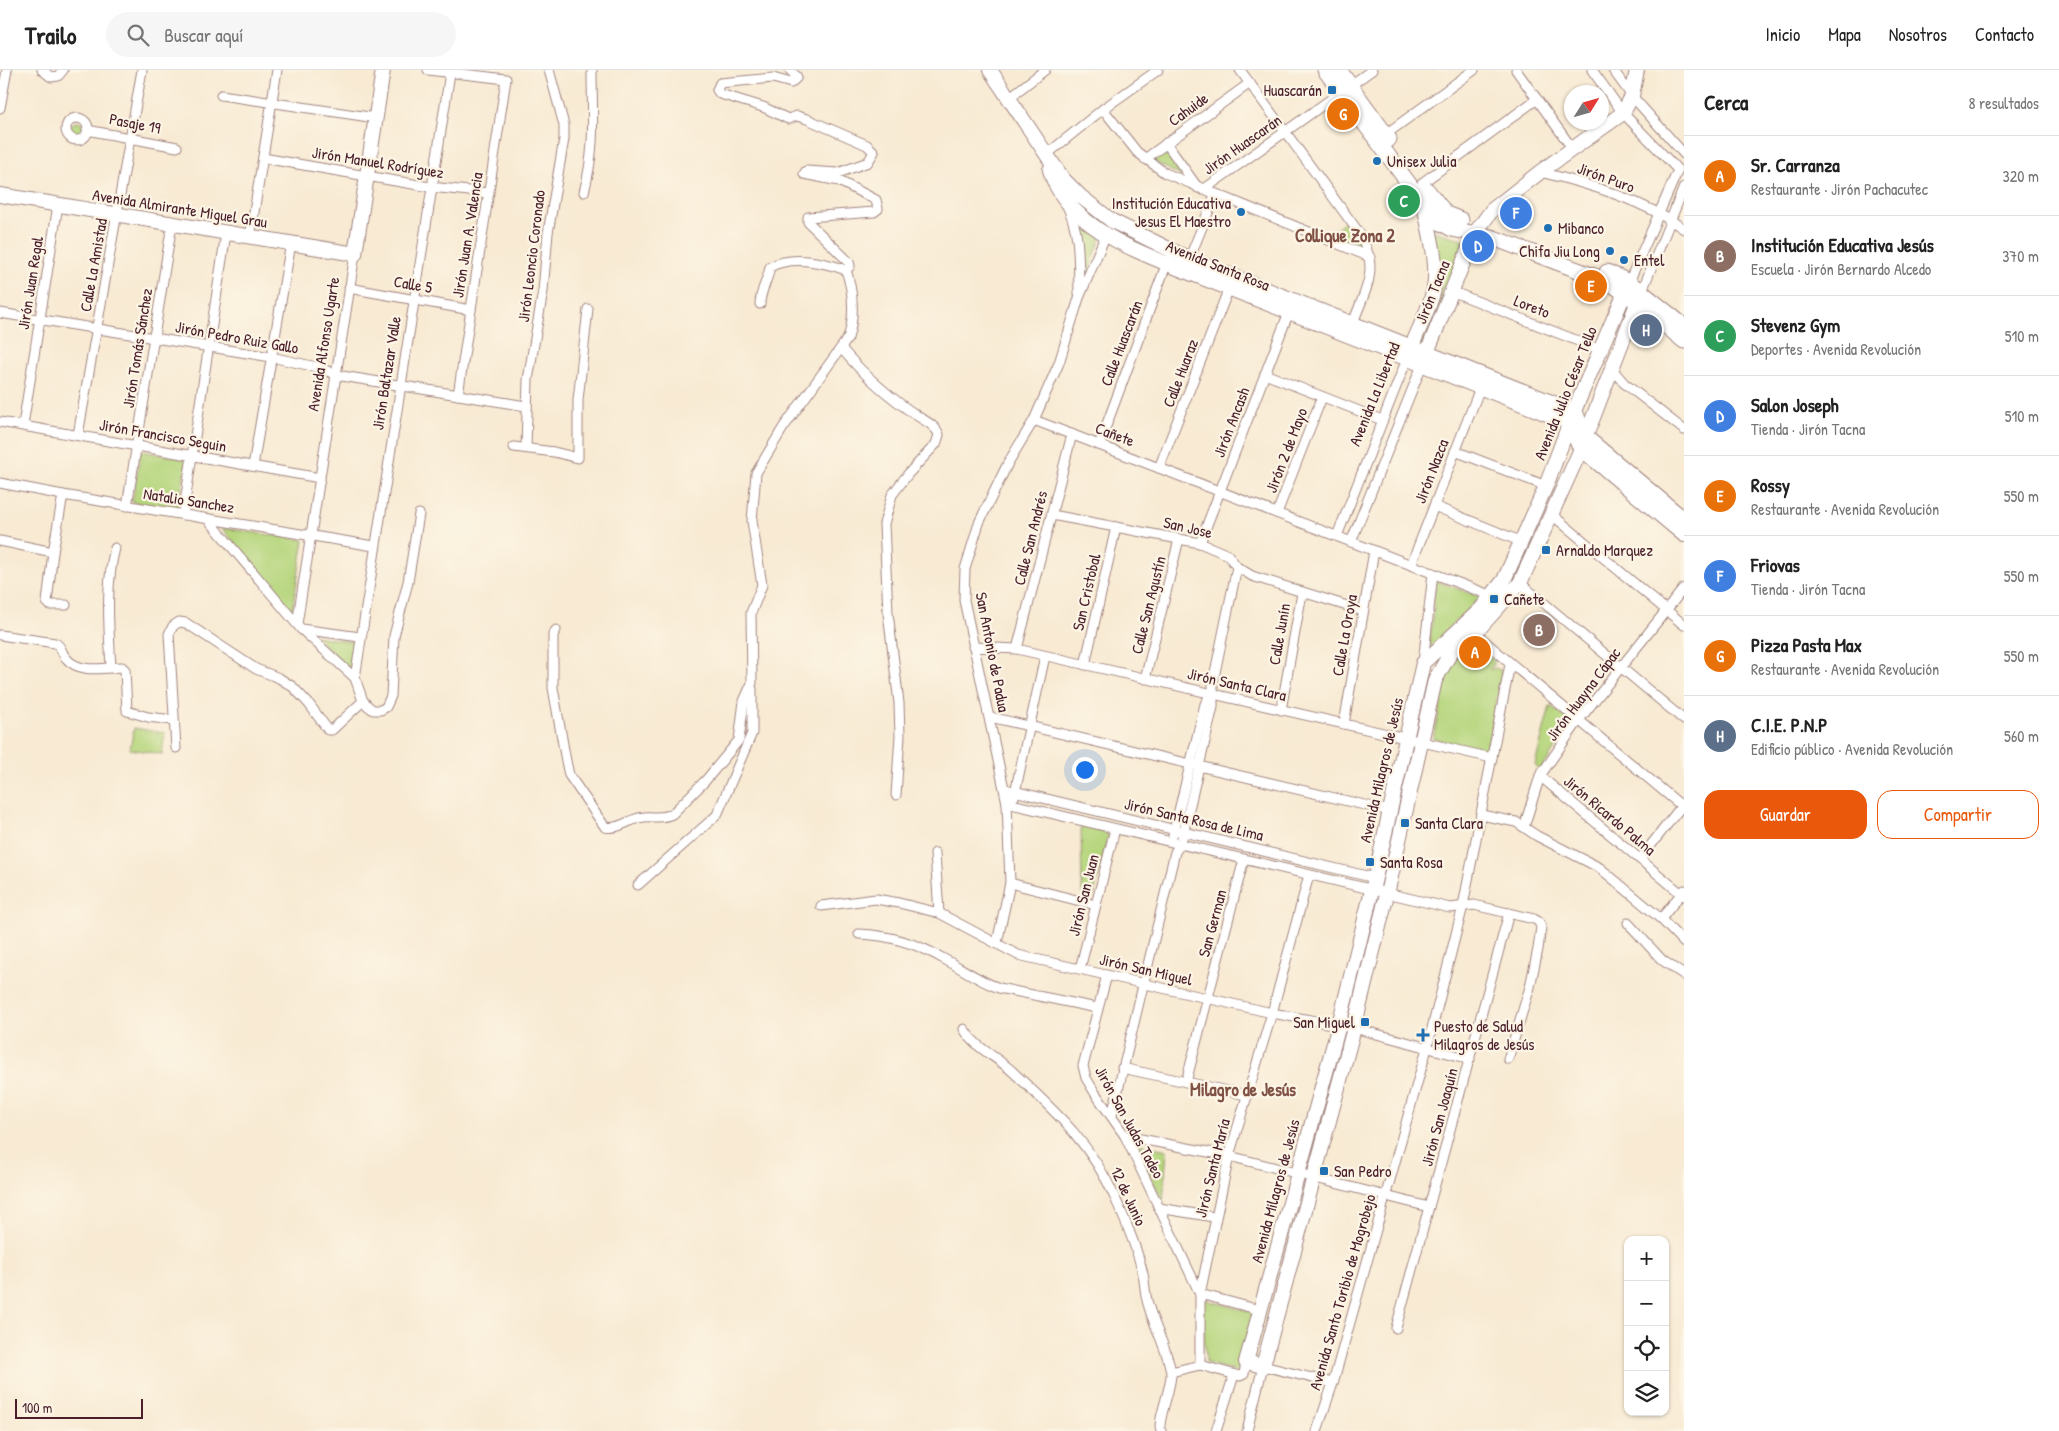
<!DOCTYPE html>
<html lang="es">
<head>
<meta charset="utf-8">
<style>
  body { margin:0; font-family:"Patrick Hand",sans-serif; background:#f6f6f6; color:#222 }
  .controls { position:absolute; right:15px; bottom:15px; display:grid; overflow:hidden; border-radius:10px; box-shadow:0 1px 4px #0004 }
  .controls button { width:45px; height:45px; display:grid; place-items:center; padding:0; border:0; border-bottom:1px solid #e0e0e0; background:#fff; color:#222; font:25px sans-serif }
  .compass { position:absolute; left:1564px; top:15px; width:45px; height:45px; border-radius:50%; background:#fff; box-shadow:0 1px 4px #0004; rotate:53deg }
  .scale { position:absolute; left:15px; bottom:12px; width:128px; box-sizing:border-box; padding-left:5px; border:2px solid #4a1f2b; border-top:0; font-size:14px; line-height:18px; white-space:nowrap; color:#4a1f2b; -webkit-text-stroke:4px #fcf5e5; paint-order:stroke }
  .you { position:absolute; left:1084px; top:699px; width:18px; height:18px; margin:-12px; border:4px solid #fff; border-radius:50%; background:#1a73e8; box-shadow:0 0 0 8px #1a73e833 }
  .badge { display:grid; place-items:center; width:32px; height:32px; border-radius:50%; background:#ea580c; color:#fff; font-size:16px; font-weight:700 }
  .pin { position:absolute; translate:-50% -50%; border:2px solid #fff; box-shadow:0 1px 5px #0006 }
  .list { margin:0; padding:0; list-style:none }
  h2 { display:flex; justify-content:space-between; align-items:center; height:65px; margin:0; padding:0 20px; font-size:21px }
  h2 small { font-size:16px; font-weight:400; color:#767676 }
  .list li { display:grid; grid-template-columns:32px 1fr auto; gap:15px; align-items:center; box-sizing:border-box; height:80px; padding:0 20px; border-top:1px solid #e0e0e0 }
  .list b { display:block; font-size:19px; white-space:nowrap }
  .list p { margin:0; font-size:16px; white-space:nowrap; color:#767676 }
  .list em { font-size:16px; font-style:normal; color:#767676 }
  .actions { display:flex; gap:10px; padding:15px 20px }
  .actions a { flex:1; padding:11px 0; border:1px solid #ea580c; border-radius:15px; text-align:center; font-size:18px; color:#ea580c }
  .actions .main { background:#ea580c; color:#fff }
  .icon { flex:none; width:28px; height:28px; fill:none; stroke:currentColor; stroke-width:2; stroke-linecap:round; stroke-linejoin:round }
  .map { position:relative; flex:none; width:1684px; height:1361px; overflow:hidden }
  header { display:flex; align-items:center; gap:30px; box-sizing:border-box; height:70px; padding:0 25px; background:#fff; border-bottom:1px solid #e0e0e0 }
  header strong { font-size:24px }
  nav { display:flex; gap:28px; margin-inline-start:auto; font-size:18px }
  .search { width:350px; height:45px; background:#f6f6f6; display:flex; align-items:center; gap:12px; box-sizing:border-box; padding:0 18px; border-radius:28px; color:#767676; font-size:19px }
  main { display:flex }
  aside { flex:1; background:#fff }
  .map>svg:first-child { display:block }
  .green { fill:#b6d67d; stroke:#807a54 }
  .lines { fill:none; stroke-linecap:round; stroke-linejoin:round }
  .street-casing { stroke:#a1847f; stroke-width:11 }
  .secondary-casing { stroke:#a1847f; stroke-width:16 }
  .primary-casing { stroke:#a1847f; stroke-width:17 }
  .street { stroke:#fff; stroke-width:9 }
  .secondary { stroke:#fff; stroke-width:14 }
  .primary { stroke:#fff; stroke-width:15 }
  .poi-dot { fill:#1f6fb2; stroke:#fcf5e5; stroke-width:2 }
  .labels { text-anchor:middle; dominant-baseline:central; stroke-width:4.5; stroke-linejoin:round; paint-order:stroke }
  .poi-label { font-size:16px; fill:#4a1f2b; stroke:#fcf5e5; text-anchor:start }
  .street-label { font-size:16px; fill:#4a1f2b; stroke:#fcf5e5 }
  .neighbourhood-label { font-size:18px; font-weight:bold; fill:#805145; stroke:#fcf5e5 }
</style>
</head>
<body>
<header>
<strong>Trailo</strong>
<div class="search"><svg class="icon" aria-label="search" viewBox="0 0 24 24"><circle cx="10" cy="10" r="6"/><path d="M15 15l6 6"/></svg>Buscar aquí</div>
<nav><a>Inicio</a><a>Mapa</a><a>Nosotros</a><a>Contacto</a></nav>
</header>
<main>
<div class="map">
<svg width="1684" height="1361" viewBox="0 0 1684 1361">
  <rect width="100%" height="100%" fill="#fcf5e5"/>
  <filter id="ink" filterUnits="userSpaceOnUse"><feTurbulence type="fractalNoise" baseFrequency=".02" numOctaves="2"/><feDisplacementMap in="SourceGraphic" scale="10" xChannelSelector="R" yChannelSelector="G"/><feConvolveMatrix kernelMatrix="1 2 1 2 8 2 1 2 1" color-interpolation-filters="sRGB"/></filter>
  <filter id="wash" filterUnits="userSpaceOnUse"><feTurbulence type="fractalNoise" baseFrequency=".0096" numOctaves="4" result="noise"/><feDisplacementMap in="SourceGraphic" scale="20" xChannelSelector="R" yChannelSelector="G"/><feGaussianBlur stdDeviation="1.12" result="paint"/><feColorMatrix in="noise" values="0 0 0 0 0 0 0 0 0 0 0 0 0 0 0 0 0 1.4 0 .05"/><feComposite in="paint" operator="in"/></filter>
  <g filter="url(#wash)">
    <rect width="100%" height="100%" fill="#f8ead3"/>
    <g class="green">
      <circle cx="77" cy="59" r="7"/>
      <polygon points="1166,79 1187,109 1151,90"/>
      <polygon points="1346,150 1361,174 1361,180 1328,166"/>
      <polygon points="1088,155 1102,166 1083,216 1084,187 1082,166"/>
      <polygon points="1433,161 1465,170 1425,276 1417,273 1436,220"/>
      <polygon points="141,381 187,389 178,440 132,432"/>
      <polygon points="222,458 304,470 292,541"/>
      <polygon points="1436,511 1480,527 1429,578"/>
      <polygon points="316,566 353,572 350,601"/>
      <polygon points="1473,572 1495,591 1490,600 1495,598 1502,601 1487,681 1433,668 1449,599 1458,585"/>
      <polygon points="1550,636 1572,653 1540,701 1535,695"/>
      <polygon points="134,658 165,663 162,684 130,679"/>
      <polygon points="1081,754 1109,761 1093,827 1082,824"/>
      <polygon points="1135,1073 1167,1080 1163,1132"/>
      <polygon points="1202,1229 1258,1244 1243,1303 1206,1293"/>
    </g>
  </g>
  <g filter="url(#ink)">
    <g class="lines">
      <g class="street-casing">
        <g id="street">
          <polyline points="42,0 51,7 58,6 63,0"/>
          <polyline points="428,0 506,9 458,325"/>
          <path d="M1240,0l120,164c20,37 6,53 -7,89"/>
          <polyline points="1516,0 1572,78"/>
          <polyline points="1592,0 1623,43 1678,100 1629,212"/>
          <polyline points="1613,0 1632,26 1684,84"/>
          <polyline points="221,25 376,48"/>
          <polyline points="1010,27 1045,0"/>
          <polyline points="0,38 7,0"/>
          <polyline points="1103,39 1137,82 1165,103 1370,187"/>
          <circle cx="77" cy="59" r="11"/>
          <polyline points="87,60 177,77"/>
          <polyline points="1386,64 1474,0"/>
          <polyline points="1166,73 1198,118"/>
          <polyline points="1046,85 1103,39 1158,0"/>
          <polyline points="263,88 430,117 489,123"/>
          <polyline points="1145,89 1250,13"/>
          <path d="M1540,102c49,12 103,28 144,57"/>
          <polyline points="1422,113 1537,29"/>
          <polyline points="1203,120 1372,0"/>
          <path d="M584,122c12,-45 8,-77 8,-122"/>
          <path d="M1068,138c13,28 10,55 11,85"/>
          <polyline points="250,167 277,0"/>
          <polyline points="1188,192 1215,125"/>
          <polyline points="349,218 471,240"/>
          <polyline points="1451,221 1601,280"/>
          <polyline points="1642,221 1684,117"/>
          <path d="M760,234c0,-13 8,-24 10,-37 22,-12 54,-5 76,3l4,-4 -1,-4 -41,-40v-5l66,-5 4,-3 -2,-9 -37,-19 -35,-7 2,-3 32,2 30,-11 6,-10 -7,-7 -60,-26 -10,-3 -9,3 -25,-12 -43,-13 -3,-4 3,-7 53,-5 18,5 6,-6 -7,-7"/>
          <polyline points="0,243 271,287 321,298 336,305 526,336"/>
          <path d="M841,278c22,26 49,50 78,69 8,5 17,9 20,18l-3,9 -28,30 -16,21 -8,29 4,89 11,90 1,33 -4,59"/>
          <polyline points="1612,299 1624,313 1684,360"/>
          <polyline points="1265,304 1382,350"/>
          <polyline points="1034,350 1492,526"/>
          <polyline points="0,352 320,408"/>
          <polyline points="23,355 58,135"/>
          <polyline points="78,365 142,0"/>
          <polyline points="1099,375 1168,190"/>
          <polyline points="514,377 554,382 578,388 578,330 588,239"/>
          <polyline points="526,378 528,310 543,221 548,163 564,69 564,55 549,0"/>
          <polyline points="1455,381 1546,416"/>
          <polyline points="253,396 291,173"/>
          <polyline points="1159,398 1229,218"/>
          <polyline points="0,413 63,425 374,476"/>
          <polyline points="63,425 53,482 47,532 50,535 66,535"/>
          <polyline points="127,436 172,154"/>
          <polyline points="1434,436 1522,472"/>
          <polyline points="1277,443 1322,327"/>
          <polyline points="1550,443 1684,555"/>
          <polyline points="183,445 226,163"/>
          <polyline points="1052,445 1200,473 1228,485 1237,497 1252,506 1363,541"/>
          <polyline points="208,449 301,559 355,608 363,631 368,636 373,640 381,640 386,637 391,626 394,566 408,512 419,444"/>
          <polyline points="1337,466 1407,289"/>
          <polyline points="0,471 53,482"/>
          <polyline points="1351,472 1422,295"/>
          <polyline points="1200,473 1289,242"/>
          <polyline points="1411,495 1480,318"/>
          <polyline points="1520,513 1684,650"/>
          <polyline points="297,554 355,184"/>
          <polyline points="301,559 360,567"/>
          <path d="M556,560l-3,5v53l13,73 3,14 36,52c15,3 25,-9 39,-10 10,-1 18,2 28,-3l34,-34 33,-40 5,-39 8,-18 -1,-70 11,-28 -10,-64 4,-48 27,-45 65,-90c7,-22 5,-47 -2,-68"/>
          <polyline points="1471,560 1684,738"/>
          <path d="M0,565l55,8c7,3 6,10 11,15 13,16 38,10 56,9l3,3 2,41 21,6 25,3"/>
          <polyline points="973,577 1017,579 1492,688"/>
          <polyline points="1017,579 1072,364"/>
          <polyline points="1423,593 1433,503"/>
          <polyline points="1085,595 1116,457"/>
          <path d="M111,598c-2,-40 -6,-81 4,-120"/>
          <polyline points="355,608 450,3"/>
          <polyline points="1145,609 1179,469"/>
          <polyline points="1281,640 1302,523"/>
          <polyline points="990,647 1390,741"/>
          <polyline points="1344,654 1374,481"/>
          <polyline points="176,678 169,564 173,556 179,552 186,553 256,599 279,608 293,617 309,634 328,660 332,660 363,631"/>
          <polyline points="1540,706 1684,826"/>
          <polyline points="1005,719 1375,808"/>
          <polyline points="1014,727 1045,586"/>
          <polyline points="1007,733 1450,838 1474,835 1534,849 1539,852 1541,857 1538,879 1530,917 1508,989"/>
          <polyline points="1481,745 1516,752 1537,766 1600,798 1661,849 1684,873"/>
          <polyline points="1524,757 1540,706 1579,650 1684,518"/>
          <polyline points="1173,765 1205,634 1211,624"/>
          <polyline points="935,783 939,843"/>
          <polyline points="1640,789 1684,733"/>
          <polyline points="1010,813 1096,835"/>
          <polyline points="638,815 717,745 752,663 752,619"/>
          <polyline points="821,836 876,829 899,833 939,843 1018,885 1272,943 1354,958 1470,989"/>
          <polyline points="1661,849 1684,820"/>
          <polyline points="1628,853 1662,890 1684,905"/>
          <path d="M859,864c29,1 59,10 85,25 19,10 35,22 55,29l98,20"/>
          <polyline points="997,873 1010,813 1007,733 964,530 965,499 979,453 1008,393 1034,350 1059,293 1079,228 1107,162"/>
          <polyline points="1080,899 1115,759"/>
          <polyline points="1107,905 1083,996 1086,1008 1095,1023 1125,1066 1200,1224 1200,1295"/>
          <path d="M964,959c12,20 32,27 48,42 44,41 80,73 104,129 11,24 21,48 27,74 2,10 2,21 5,30 5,20 21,49 23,69 1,14 -15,50 -10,58"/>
          <polyline points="1122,998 1246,1025"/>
          <polyline points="1186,1012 1244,789"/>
          <polyline points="1112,1045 1175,782 1181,773 1213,637 1213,612 1237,497"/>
          <polyline points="1125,1066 1229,1086 1429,1137"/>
          <polyline points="1159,1138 1214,1147"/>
          <polyline points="1260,1240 1200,1224 1229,1086 1272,943 1309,805"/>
          <polyline points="1396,1258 1509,843"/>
          <polyline points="1200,1295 1240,1306 1244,1304 1246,1292"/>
          <polyline points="1171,1302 1200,1295"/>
          <polyline points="1216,1361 1234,1305"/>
          <polyline points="1247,1361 1263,1296 1333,1313"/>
          <polyline points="1317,1361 1333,1313 1427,978 1463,836 1510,594"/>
        </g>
      </g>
      <g class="secondary-casing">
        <g id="secondary">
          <path d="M990,0l73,109 17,17 32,25 77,38 385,152c7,7 5,18 11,25l99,83"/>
          <path d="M1050,100c16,56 86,81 135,101l385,152c6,8 4,18 11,26l103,86"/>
          <polyline points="0,125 355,184 383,0"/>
          <polyline points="1629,213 1574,341 1546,416 1504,510 1481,539 1423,593 1375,808 1339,955 1246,1292 1263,1296 1354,958 1387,824 1435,610 1451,582 1475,563 1520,513 1581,379 1641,223"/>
          <path d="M1408,285c8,-20 19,-41 25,-62 7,-28 -4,-61 -9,-89"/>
          <polyline points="1424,290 1475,163 1492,140 1540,102 1623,43 1632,26 1637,0"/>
        </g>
      </g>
      <g class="primary-casing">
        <g id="primary">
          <polyline points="1325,0 1432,145 1441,153 1452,159 1491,167 1609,212 1637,232 1684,271"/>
          <polyline points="1339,0 1389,69"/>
          <polyline points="1427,120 1446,144 1461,150"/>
          <polyline points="1607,202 1629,212 1684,256"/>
        </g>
      </g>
      <use href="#street" class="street"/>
      <use href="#secondary" class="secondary"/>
      <use href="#primary" class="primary"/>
    </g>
  </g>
  <g class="poi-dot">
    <rect x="1327" y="15" width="10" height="10" rx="2.5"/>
    <circle cx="1377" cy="91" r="5"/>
    <circle cx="1241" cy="142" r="5"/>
    <circle cx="1548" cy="158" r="5"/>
    <circle cx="1610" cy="181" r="5"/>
    <circle cx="1624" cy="190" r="5"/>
    <rect x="1541" y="475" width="10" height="10" rx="2.5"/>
    <rect x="1489" y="524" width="10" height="10" rx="2.5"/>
    <rect x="1400" y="748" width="10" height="10" rx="2.5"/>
    <rect x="1365" y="787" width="10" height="10" rx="2.5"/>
    <rect x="1360" y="947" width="10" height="10" rx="2.5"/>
    <path d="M1420.5 957.5h5v5h5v5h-5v5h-5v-5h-5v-5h5z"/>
    <rect x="1319" y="1096" width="10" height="10" rx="2.5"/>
  </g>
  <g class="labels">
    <g class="poi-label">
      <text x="1322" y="20" text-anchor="end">Huascarán</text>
      <text x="1387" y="91">Unisex Julia</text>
      <text x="1231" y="133" text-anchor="end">Institución Educativa<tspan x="1231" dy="18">Jesus El Maestro</tspan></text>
      <text x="1558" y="158">Mibanco</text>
      <text x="1600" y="181" text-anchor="end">Chifa Jiu Long</text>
      <text x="1634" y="190">Entel</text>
      <text x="1556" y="480">Arnaldo Marquez</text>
      <text x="1504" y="529">Cañete</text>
      <text x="1415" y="753">Santa Clara</text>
      <text x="1380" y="792">Santa Rosa</text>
      <text x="1355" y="952" text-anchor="end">San Miguel</text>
      <text x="1434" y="956">Puesto de Salud<tspan x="1434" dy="18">Milagros de Jesús</tspan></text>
      <text x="1334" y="1101">San Pedro</text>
    </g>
    <g class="street-label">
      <text transform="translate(1188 39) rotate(-36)">Cahuide</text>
      <text transform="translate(135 53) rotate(11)">Pasaje 19</text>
      <text transform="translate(1242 74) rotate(-35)">Jirón Huascarán</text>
      <text transform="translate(378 92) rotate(9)">Jirón Manuel Rodríguez</text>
      <text transform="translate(1606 107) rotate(20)">Jirón Puro</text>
      <text transform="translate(180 138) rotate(9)">Avenida Almirante Miguel Grau</text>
      <text transform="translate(467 165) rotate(-81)">Jirón Juan A. Valencia</text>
      <text transform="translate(531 186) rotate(-83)">Jirón Leoncio Coronado</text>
      <text transform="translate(93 195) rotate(-80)">Calle La Amistad</text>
      <text transform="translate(1218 195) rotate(22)">Avenida Santa Rosa</text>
      <text transform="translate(30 213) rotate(-81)">Jirón Juan Regal</text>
      <text transform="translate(413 214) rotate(10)">Calle 5</text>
      <text transform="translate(1432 222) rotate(-68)">Jirón Tacna</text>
      <text transform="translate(1532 236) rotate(21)">Loreto</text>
      <text transform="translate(237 267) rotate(10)">Jirón Pedro Ruiz Gallo</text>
      <text transform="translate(1121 273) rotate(-69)">Calle Huascarán</text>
      <text transform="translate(323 274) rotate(-81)">Avenida Alfonso Ugarte</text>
      <text transform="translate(137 278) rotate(-81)">Jirón Tomás Sánchez</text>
      <text transform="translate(386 303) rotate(-81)">Jirón Baltazar Valle</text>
      <text transform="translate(1180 303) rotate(-69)">Calle Huaraz</text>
      <text transform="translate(1565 323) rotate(-68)">Avenida Julio César Tello</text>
      <text transform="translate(1374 324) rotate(-68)">Avenida La Libertad</text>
      <text transform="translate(1231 352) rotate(-69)">Jirón Ancash</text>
      <text transform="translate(1115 364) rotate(21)">Cañete</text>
      <text transform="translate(163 365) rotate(10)">Jirón Francisco Seguin</text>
      <text transform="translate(1286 380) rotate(-69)">Jirón 2 de Mayo</text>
      <text transform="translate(1431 401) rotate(-69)">Jirón Nazca</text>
      <text transform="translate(189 430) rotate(9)">Natalio Sanchez</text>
      <text transform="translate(1188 457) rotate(13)">San Jose</text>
      <text transform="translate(1030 468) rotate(-76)">Calle San Andrés</text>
      <text transform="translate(1086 522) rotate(-77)">San Cristobal</text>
      <text transform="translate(1148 535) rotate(-76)">Calle San Agustín</text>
      <text transform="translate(1279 564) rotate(-80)">Calle Junín</text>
      <text transform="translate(1344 565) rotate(-80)">Calle La Oroya</text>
      <text transform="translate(993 582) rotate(79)">San Antonio de Padua</text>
      <text transform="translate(1237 614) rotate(13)">Jirón Santa Clara</text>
      <text transform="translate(1583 624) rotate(-53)">Jirón Huayna Cápac</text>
      <text transform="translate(1381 700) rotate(-77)">Avenida Milagros de Jesús</text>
      <text transform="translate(1610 745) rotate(40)">Jirón Ricardo Palma</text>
      <text transform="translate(1194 749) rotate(13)">Jirón Santa Rosa de Lima</text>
      <text transform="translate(1083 825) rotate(-76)">Jirón San Juan</text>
      <text transform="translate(1212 853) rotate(-75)">San German</text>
      <text transform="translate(1146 899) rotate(13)">Jirón San Miguel</text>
      <text transform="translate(1439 1047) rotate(-75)">Jirón San Joaquín</text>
      <text transform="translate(1130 1052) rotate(61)">Jirón San Judas Tadeo</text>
      <text transform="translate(1212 1098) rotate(-76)">Jirón Santa María</text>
      <text transform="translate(1275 1121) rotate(-75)">Avenida Milagros de Jesús</text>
      <text transform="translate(1129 1126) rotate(65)">12 de Junio</text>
      <text transform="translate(1342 1222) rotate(-74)">Avenida Santo Toribio de Mogrobejo</text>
    </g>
    <g class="neighbourhood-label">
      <text x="1345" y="165">Collique Zona 2</text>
      <text x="1243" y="1019">Milagro de Jesús</text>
    </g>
  </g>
</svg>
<div class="controls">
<button>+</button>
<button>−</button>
<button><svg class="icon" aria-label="locate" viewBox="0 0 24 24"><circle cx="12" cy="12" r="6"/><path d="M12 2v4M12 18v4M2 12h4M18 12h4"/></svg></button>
<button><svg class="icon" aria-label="layers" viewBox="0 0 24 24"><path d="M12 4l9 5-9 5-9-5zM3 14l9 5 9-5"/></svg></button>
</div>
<svg class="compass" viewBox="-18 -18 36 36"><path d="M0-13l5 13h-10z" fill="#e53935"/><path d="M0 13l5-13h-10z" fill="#767676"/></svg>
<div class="scale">100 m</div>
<div class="you"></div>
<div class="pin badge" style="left:1475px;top:582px;background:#e8710a">A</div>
<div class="pin badge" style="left:1539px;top:560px;background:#8d6e63">B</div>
<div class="pin badge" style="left:1404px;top:131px;background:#2e9e5b">C</div>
<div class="pin badge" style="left:1478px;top:176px;background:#3f7fe0">D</div>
<div class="pin badge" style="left:1591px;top:216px;background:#e8710a">E</div>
<div class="pin badge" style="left:1516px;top:143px;background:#3f7fe0">F</div>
<div class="pin badge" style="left:1343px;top:44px;background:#e8710a">G</div>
<div class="pin badge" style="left:1646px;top:260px;background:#5c6f8a">H</div>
</div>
<aside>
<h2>Cerca<small>8 resultados</small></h2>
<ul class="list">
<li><span class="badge" style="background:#e8710a">A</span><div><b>Sr. Carranza</b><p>Restaurante · Jirón Pachacutec</p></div><em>320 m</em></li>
<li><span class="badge" style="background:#8d6e63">B</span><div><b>Institución Educativa Jesús</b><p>Escuela · Jirón Bernardo Alcedo</p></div><em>370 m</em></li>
<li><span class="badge" style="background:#2e9e5b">C</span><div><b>Stevenz Gym</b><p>Deportes · Avenida Revolución</p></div><em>510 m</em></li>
<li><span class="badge" style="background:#3f7fe0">D</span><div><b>Salon Joseph</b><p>Tienda · Jirón Tacna</p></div><em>510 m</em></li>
<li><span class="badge" style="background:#e8710a">E</span><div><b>Rossy</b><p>Restaurante · Avenida Revolución</p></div><em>550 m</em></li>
<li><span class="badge" style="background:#3f7fe0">F</span><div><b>Friovas</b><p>Tienda · Jirón Tacna</p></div><em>550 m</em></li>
<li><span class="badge" style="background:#e8710a">G</span><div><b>Pizza Pasta Max</b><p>Restaurante · Avenida Revolución</p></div><em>550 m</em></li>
<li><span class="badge" style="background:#5c6f8a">H</span><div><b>C.I.E. P.N.P</b><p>Edificio público · Avenida Revolución</p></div><em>560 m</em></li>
</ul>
<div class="actions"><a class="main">Guardar</a><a>Compartir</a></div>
</aside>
</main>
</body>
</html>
